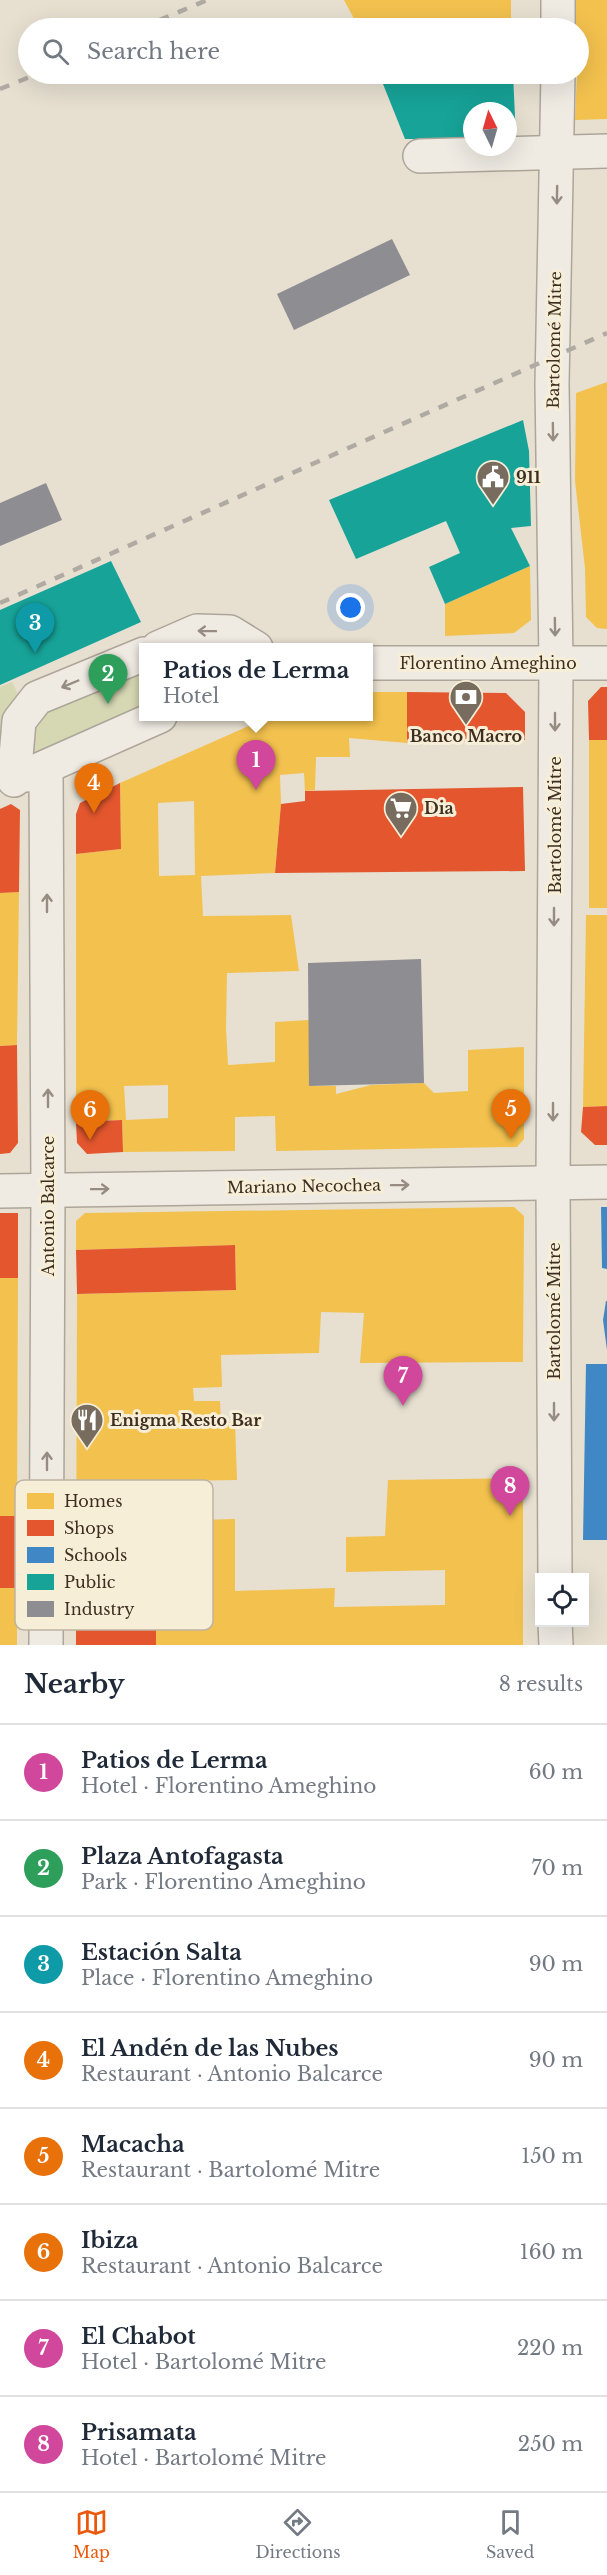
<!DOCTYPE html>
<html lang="en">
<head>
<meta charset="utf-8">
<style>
  body { margin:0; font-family:"Libre Baskerville",serif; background:#f6f6f7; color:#1f2937 }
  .controls { position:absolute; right:18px; bottom:18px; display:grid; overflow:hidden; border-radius:0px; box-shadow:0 6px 24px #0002 }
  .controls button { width:54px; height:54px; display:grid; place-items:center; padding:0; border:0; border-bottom:2px solid #e0e1e3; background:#fff; color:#1f2937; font:30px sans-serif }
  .compass { position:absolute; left:463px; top:102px; width:54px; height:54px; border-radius:50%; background:#fff; box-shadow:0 6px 24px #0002; rotate:355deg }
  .you { position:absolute; left:351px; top:608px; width:21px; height:21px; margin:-15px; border:4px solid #fff; border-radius:50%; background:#1a73e8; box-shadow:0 0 0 9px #1a73e833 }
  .badge { display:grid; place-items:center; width:39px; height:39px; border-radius:50%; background:#ea580c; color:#fff; font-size:20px; font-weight:700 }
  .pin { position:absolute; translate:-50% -50px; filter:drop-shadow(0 2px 3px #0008) }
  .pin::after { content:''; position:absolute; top:32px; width:21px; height:18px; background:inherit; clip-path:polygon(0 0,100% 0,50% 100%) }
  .popup { position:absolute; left:139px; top:643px; width:234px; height:78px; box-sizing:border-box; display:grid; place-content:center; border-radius:0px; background:#fff; filter:drop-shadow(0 2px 4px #0005); font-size:20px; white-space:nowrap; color:#747a83 }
  .popup b { font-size:22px; color:#1f2937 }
  .popup::after { content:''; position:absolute; left:50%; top:100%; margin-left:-12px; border:12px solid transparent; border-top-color:#fff }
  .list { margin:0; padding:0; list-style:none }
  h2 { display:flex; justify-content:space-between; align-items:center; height:78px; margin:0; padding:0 24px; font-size:26px }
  h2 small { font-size:20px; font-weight:400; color:#747a83 }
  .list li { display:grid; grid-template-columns:39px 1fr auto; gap:18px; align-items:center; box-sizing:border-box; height:96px; padding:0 24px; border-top:2px solid #e0e1e3 }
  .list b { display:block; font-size:22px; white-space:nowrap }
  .list p { margin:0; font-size:20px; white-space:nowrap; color:#747a83 }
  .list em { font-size:20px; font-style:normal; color:#747a83 }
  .icon { flex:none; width:33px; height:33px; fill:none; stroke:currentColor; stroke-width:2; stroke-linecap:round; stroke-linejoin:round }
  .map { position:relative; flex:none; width:607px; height:1645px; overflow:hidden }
  .search { position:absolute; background:#fff; box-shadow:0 6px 24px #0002; left:18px; right:18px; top:18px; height:66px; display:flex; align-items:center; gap:15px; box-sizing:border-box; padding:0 21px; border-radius:33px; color:#747a83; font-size:22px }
  .sheet { height:846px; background:#fff }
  nav { display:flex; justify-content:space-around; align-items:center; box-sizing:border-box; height:84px; border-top:2px solid #e0e1e3; background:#fff; font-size:16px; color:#747a83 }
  nav a { display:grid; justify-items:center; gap:3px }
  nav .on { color:#ea580c }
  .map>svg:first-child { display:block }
  .green { fill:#d6d7b3 }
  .homes { fill:#f2c14e; fill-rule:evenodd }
  .shops { fill:#e4572e }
  .schools { fill:#3f88c5 }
  .public { fill:#17a398 }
  .industry { fill:#8d8d92 }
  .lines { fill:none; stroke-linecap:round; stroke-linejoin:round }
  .minor-casing { stroke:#ada599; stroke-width:36 }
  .minor { stroke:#efebe3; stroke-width:33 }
  .rail { stroke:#afaaa2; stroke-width:4.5; stroke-dasharray:10 10; stroke-linecap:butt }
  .oneway { stroke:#968c82 }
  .labels { text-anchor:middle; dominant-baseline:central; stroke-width:6; stroke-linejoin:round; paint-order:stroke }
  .street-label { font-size:16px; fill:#3d2e20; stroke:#f7eed8 }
  .poi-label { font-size:16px; font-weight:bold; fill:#3d2e20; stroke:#f7eed8; text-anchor:start }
  .key { fill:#f7eed8; stroke:#bfb4a1; stroke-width:1.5 }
  .key-label { font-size:16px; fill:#3d2e20 }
</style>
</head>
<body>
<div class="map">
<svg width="607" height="1645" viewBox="0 0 607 1645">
  <rect width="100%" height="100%" fill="#e7e0d1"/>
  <g class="green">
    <polygon points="143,668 143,715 36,755 29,745 36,714"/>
    <polygon points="12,682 20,698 0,766 0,687"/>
  </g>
  <g class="homes">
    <polygon points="344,0 511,0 511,28 359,28"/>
    <polygon points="573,0 607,0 607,119 575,120 579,28 574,28"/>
    <polygon points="607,382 607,629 597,628 586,617 585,568 575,481 576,393"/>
    <polygon points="530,566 531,620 514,633 445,636 445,604"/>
    <path d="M369,692h38v51l-58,-5 1,19h-34l-1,33 -10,1 -1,-18 -24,2 1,29 -6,69 -74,3 2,40 88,-1 8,56 -72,2 -1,55 2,37 47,-3v-40l34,-2v66h27v8l35,-9 53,-2 10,10 34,-2v-41l56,-3v92l-7,8 -241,4 -1,-35 -40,1v34l-112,1 -1,-32 -46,2v-268l45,-5 -1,-66 149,-66h100zM194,801l1,74 -36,1 -1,-73zM168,1085v33l-42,2 -2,-34z"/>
    <rect x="589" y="740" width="18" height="168"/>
    <polygon points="19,892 17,1045 0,1046 0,893"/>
    <polygon points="586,915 607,915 607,1106 583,1107"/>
    <polygon points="514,1207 524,1216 523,1362 360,1363 364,1313 321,1312 319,1353 221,1355 222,1387 193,1388 194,1401 220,1401 221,1422 235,1422 237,1480 124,1482 125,1522 235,1519 235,1591 335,1588 334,1607 445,1605 445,1570 346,1572 346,1537 385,1536 388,1480 523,1478 523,1645 156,1645 156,1612 76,1614 77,1294 236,1290 235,1245 76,1250 76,1221 85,1213"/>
    <polygon points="0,1278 18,1278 17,1516 0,1516"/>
    <rect x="0" y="1588" width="17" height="57"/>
  </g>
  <g class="shops">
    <polygon points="601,687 607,687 607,740 589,740 588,701"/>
    <polygon points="407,692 506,693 525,712 525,740 407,743"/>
    <polygon points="120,783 121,849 76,854 76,814 80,803"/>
    <polygon points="523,787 525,871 275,873 281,804 305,801 305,791"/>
    <polygon points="11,804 20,810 19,892 0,893 0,809"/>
    <polygon points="17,1045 18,1143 10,1153 0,1154 0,1046"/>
    <polygon points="607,1106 607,1145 595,1145 581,1132 583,1107"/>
    <polygon points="122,1120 123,1152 87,1154 77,1143 76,1122"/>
    <rect x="0" y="1213" width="18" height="65"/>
    <polygon points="235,1245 236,1290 77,1294 76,1250"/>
    <rect x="0" y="1516" width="17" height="72"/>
    <polygon points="156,1612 156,1645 76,1645 76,1614"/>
  </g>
  <g class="schools">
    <polygon points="601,1207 607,1207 607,1269 602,1268"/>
    <polygon points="606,1301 607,1301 607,1350 603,1320"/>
    <polygon points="586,1364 607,1364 607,1540 583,1540"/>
  </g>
  <g class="public">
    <polygon points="379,74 513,74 516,138 508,138 508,111 472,111 472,139 405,139"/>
    <polygon points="523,420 529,451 531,526 511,528 530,566 445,604 429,567 460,553 446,521 356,559 329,500"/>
    <polygon points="111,561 141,622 0,685 0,610"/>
  </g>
  <g class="industry">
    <polygon points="392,239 410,275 294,330 277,294"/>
    <polygon points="46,483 62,520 0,546 0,503"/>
    <polygon points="421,959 424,1083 309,1086 308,963"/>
  </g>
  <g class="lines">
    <g class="minor-casing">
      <g id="minor">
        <polyline points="558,28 558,0"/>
        <polyline points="420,156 607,151"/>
        <polyline points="158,648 197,631 230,632 256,648"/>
        <polyline points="368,663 607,663"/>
        <polyline points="46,767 48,1190 46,1645"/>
        <polyline points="27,775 160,716"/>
        <polyline points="14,780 19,721 37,698 144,654"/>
        <polyline points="0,1191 607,1182"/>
        <polyline points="555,1578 553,1183 556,663 552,384 558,74"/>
        <polyline points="555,1622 556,1645"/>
      </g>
    </g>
    <use href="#minor" class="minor"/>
    <g class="rail">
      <polyline points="141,28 207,0"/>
      <polyline points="0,89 37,74"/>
      <polyline points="0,603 607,333"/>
    </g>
  </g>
  <defs><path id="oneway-shaft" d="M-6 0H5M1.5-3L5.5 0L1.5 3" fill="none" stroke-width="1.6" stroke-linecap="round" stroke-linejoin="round" transform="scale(1.5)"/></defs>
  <g class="oneway">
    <use href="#oneway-shaft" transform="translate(557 195) rotate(91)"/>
    <use href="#oneway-shaft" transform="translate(553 432) rotate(89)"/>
    <use href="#oneway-shaft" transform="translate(555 627) rotate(89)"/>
    <use href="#oneway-shaft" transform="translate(207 631) rotate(-179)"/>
    <use href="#oneway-shaft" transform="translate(70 684) rotate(157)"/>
    <use href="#oneway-shaft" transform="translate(555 722) rotate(90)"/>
    <use href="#oneway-shaft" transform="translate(47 903) rotate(-90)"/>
    <use href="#oneway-shaft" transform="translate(554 917) rotate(90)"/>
    <use href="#oneway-shaft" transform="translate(48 1098) rotate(-90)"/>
    <use href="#oneway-shaft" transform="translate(553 1112) rotate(90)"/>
    <use href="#oneway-shaft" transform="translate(400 1185) rotate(-1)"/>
    <use href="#oneway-shaft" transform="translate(100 1189) rotate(-1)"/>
    <use href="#oneway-shaft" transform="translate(554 1412) rotate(90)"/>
    <use href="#oneway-shaft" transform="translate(47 1461) rotate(-90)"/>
  </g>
  <defs>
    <g id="civic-pin" transform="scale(1.725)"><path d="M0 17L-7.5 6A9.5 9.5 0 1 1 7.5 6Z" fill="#786c5e" stroke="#f7eed8"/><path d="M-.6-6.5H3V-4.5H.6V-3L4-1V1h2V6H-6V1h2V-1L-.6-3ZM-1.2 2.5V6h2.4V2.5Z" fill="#fff"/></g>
    <g id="bank-pin" transform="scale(1.725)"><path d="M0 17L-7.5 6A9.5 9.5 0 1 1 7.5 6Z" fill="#786c5e" stroke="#f7eed8"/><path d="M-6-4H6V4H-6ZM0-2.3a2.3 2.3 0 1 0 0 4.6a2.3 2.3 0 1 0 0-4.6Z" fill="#fff"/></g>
    <g id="supermarket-pin" transform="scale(1.725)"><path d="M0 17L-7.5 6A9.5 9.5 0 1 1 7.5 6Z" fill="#786c5e" stroke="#f7eed8"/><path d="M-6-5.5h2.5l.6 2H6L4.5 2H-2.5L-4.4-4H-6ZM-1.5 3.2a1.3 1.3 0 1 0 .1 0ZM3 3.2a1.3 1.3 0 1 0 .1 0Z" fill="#fff"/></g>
    <g id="restaurant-pin" transform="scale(1.725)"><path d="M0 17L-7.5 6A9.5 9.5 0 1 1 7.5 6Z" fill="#786c5e" stroke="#f7eed8"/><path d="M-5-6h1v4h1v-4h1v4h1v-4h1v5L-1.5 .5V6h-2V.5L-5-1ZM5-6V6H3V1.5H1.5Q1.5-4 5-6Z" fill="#fff"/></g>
  </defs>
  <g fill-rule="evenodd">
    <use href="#civic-pin" x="493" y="477"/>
    <use href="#bank-pin" x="466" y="697"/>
    <use href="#supermarket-pin" x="401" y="808"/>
    <use href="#restaurant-pin" x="87" y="1420"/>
  </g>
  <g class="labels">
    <g class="street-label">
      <text transform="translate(554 340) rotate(-89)">Bartolomé Mitre</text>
      <text x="488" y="663">Florentino Ameghino</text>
      <text transform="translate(555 825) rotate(-90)">Bartolomé Mitre</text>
      <text transform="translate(304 1186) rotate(-1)">Mariano Necochea</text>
      <text transform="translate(48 1206) rotate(-90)">Antonio Balcarce</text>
      <text transform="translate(554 1311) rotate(-90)">Bartolomé Mitre</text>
    </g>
    <g class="poi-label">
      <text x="516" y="477">911</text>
      <text x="466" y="736" text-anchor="middle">Banco Macro</text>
      <text x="424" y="808">Dia</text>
      <text x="110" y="1420">Enigma Resto Bar</text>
    </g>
  </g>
  <rect x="15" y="1480" width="198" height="150" rx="9" class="key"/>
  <rect x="27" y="1493" width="27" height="16" fill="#f2c14e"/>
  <rect x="27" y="1520" width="27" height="16" fill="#e4572e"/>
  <rect x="27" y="1547" width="27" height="16" fill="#3f88c5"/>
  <rect x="27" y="1574" width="27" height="16" fill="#17a398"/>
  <rect x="27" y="1601" width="27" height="16" fill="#8d8d92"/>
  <g class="key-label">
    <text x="64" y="1507">Homes</text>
    <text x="64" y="1534">Shops</text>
    <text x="64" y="1561">Schools</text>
    <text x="64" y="1588">Public</text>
    <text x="64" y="1615">Industry</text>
  </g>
</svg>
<div class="controls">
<button><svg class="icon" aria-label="locate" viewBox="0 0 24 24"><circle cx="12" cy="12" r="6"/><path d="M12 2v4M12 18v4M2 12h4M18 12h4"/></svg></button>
</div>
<svg class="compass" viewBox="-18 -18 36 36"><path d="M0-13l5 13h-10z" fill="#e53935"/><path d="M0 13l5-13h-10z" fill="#747a83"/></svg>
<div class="you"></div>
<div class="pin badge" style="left:256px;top:790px;background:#d1479c">1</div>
<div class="popup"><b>Patios de Lerma</b>Hotel</div>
<div class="pin badge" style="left:108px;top:704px;background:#2e9e5b">2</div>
<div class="pin badge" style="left:35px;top:653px;background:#0f9aa8">3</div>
<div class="pin badge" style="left:94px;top:813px;background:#e8710a">4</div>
<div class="pin badge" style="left:511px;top:1139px;background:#e8710a">5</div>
<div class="pin badge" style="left:90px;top:1140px;background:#e8710a">6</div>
<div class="pin badge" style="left:403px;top:1406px;background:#d1479c">7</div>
<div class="pin badge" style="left:510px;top:1516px;background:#d1479c">8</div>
<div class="search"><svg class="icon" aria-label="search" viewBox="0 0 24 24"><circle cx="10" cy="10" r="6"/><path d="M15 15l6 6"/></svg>Search here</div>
</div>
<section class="sheet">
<h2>Nearby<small>8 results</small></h2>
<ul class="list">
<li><span class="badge" style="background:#d1479c">1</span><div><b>Patios de Lerma</b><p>Hotel · Florentino Ameghino</p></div><em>60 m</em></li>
<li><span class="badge" style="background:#2e9e5b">2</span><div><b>Plaza Antofagasta</b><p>Park · Florentino Ameghino</p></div><em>70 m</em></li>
<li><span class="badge" style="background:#0f9aa8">3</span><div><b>Estación Salta</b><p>Place · Florentino Ameghino</p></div><em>90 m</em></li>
<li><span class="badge" style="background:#e8710a">4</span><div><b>El Andén de las Nubes</b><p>Restaurant · Antonio Balcarce</p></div><em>90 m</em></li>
<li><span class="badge" style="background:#e8710a">5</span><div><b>Macacha</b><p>Restaurant · Bartolomé Mitre</p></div><em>150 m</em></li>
<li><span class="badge" style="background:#e8710a">6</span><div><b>Ibiza</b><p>Restaurant · Antonio Balcarce</p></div><em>160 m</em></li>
<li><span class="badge" style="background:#d1479c">7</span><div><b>El Chabot</b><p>Hotel · Bartolomé Mitre</p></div><em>220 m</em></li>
<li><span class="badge" style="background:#d1479c">8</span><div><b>Prisamata</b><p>Hotel · Bartolomé Mitre</p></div><em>250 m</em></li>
</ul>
</section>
<nav>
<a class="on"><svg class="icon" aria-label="map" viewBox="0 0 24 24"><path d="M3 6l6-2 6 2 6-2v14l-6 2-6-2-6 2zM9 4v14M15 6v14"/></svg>Map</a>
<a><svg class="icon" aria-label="directions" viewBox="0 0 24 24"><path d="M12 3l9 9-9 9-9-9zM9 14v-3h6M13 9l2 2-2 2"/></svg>Directions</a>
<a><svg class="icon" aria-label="saved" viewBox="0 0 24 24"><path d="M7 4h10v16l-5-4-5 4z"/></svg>Saved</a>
</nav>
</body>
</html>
